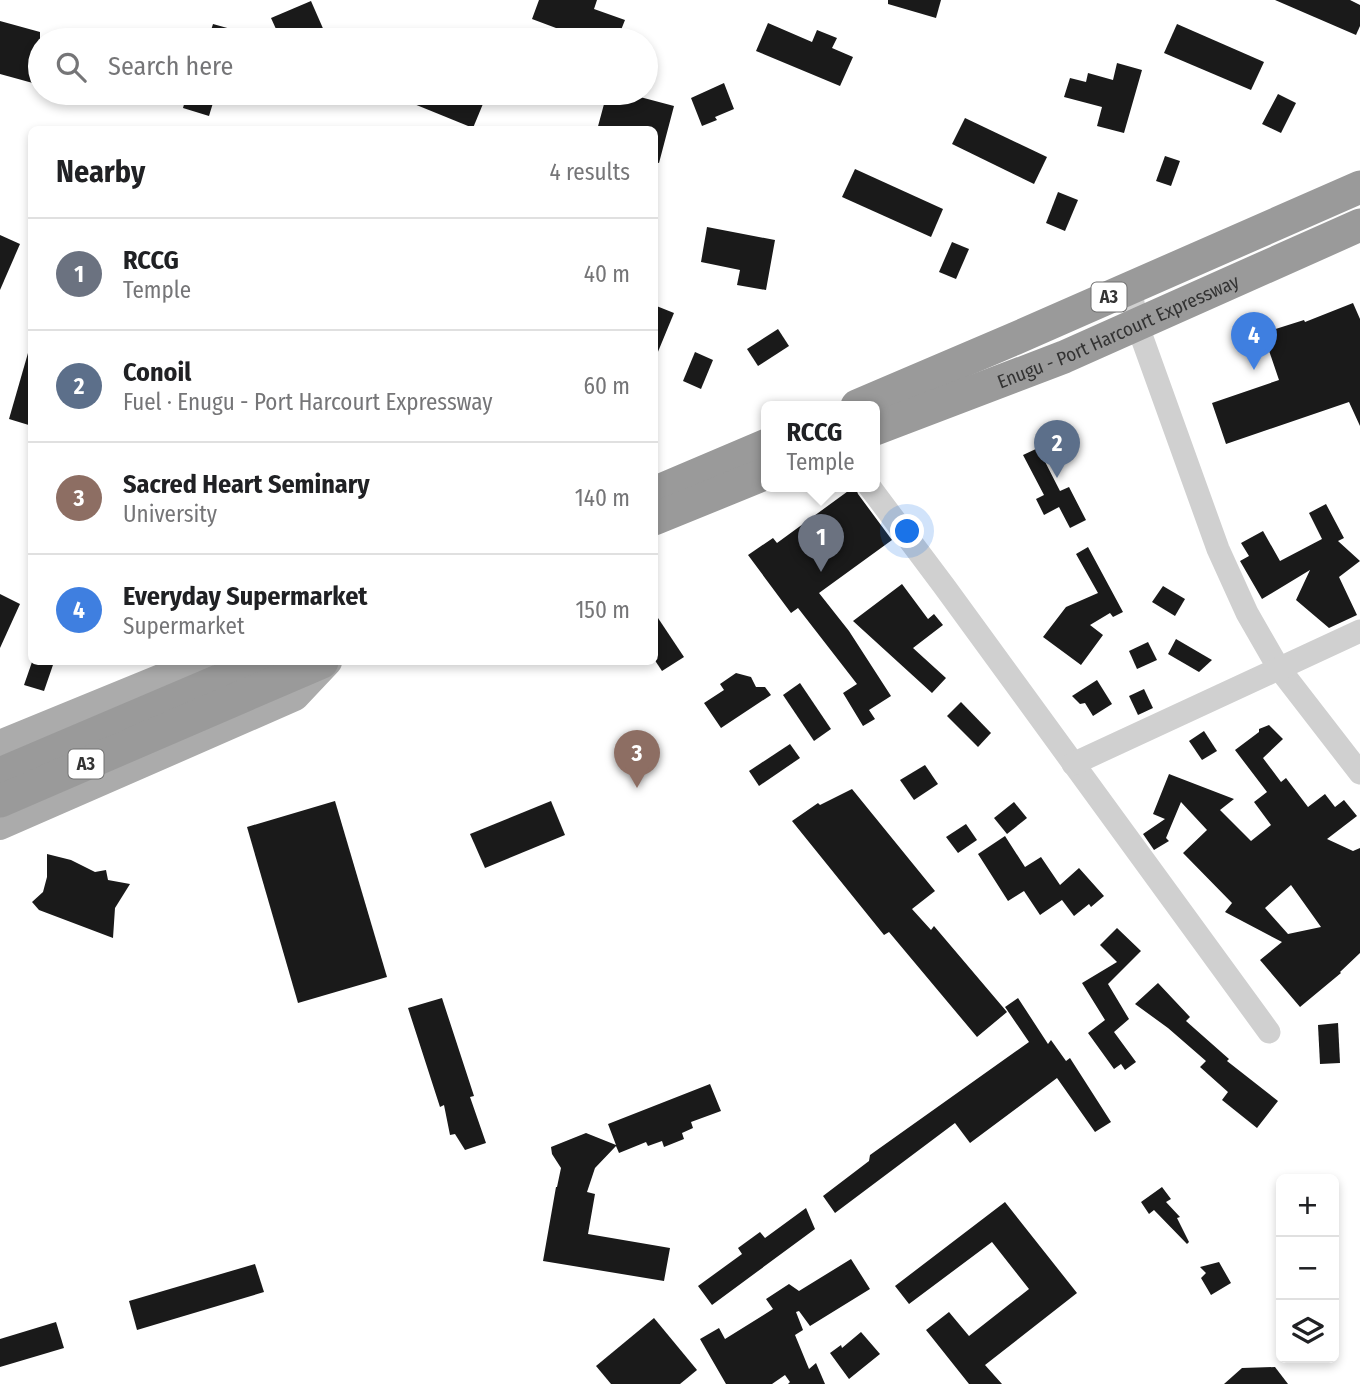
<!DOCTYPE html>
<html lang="en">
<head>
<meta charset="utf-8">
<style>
  body { margin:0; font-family:"Fira Sans Condensed",sans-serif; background:#f6f6f6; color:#202124 }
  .controls { position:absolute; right:21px; bottom:21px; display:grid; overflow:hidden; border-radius:10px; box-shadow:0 4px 10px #0003 }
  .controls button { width:63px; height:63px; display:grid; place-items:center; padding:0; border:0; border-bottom:2px solid #e0e0e0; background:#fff; color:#202124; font:35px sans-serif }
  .you { position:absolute; left:908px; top:532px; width:24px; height:24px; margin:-18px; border:5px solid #fff; border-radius:50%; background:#1a73e8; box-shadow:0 0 0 10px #1a73e833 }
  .badge { display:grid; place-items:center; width:46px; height:46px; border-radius:50%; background:#ea580c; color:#fff; font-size:23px; font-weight:700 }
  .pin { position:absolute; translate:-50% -58px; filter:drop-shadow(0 2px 4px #0008) }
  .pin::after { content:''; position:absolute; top:37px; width:24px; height:21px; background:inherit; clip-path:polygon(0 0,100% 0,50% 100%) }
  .popup { position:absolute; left:761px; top:401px; width:119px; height:91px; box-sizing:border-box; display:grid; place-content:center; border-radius:10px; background:#fff; filter:drop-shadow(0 2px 5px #0005); font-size:23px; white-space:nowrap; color:#757577 }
  .popup b { font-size:26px; color:#202124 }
  .popup::after { content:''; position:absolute; left:50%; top:100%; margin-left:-14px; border:14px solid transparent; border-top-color:#fff }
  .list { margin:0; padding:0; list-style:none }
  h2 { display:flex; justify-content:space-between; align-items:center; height:91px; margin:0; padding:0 28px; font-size:30px }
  h2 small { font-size:23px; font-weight:400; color:#757577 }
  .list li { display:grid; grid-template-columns:46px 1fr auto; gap:21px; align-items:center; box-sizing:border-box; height:112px; padding:0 28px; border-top:2px solid #e0e0e0 }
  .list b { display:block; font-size:26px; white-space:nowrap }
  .list p { margin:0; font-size:23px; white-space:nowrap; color:#757577 }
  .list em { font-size:23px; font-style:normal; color:#757577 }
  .icon { flex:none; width:38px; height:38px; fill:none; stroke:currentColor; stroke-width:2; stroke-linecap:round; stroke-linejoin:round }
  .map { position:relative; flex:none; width:1360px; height:1384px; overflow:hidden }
  .search { position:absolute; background:#fff; box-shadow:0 4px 10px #0003; left:28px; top:28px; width:630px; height:77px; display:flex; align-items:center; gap:18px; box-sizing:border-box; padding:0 24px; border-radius:38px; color:#757577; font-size:26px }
  .panel { position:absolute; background:#fff; box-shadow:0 4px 10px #0003; left:28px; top:126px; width:630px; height:539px; border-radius:10px }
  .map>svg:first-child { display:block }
  .building { fill:#1a1a1a; fill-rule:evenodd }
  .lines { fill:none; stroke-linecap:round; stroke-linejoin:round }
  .minor { stroke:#d0d0d0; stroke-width:23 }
  .major { stroke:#ababab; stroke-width:28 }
  .highway { stroke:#9a9a9a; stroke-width:33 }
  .labels { text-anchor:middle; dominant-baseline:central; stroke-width:7; stroke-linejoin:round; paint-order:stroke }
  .shield { fill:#fff; stroke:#707070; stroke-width:2 }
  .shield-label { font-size:18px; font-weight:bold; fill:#333 }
  .street-label { font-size:19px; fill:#333; stroke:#fff }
</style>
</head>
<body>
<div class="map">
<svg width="1360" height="1384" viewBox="0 0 1360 1384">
  <rect width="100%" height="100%" fill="#fff"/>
  <g class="building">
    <polygon points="539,0 597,0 594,9 625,20 617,40 588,40 532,19"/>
    <polygon points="888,0 941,0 936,18 888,4"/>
    <polygon points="1275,0 1350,0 1360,5 1360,26 1356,35"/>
    <polygon points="311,1 325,33 308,40 281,40 271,18"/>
    <polygon points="0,21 40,32 40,85 0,74"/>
    <polygon points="768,23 812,42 817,30 837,38 832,48 853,57 840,86 756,51"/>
    <polygon points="213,24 256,36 255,40 208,40"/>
    <polygon points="1177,24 1264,62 1251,90 1164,53"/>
    <polygon points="1117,63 1142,70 1124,133 1097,126 1102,107 1064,97 1070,78 1086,82 1088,73 1113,80"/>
    <polygon points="724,83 734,109 715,117 717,120 702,126 691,98"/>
    <polygon points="187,93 216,93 209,116 183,108"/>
    <polygon points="387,93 471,93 485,99 473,128"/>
    <polygon points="607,93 625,93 674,106 659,163 654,162 654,130 597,130"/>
    <polygon points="1278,94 1296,103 1281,133 1262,124"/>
    <polygon points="965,118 1047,157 1034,184 952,144"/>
    <polygon points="1165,156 1180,161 1171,186 1156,181"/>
    <polygon points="855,169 943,209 931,237 842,197"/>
    <polygon points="1058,192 1078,200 1065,231 1046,223"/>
    <polygon points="707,227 775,240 766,290 737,285 740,270 701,262"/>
    <polygon points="0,235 20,244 0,290"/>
    <polygon points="952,242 969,249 956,279 939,272"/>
    <polygon points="1353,303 1360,319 1360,426 1349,402 1226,444 1212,403 1279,380 1263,333 1304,320 1305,322"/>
    <polygon points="654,305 674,313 655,359 654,359"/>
    <polygon points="778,329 789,346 758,366 747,349"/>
    <polygon points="695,352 713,360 701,389 683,381"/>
    <polygon points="28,353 32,354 32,426 9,419"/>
    <polygon points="1038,448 1060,491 1069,487 1086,520 1070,528 1059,507 1044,515 1036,499 1044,495 1023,455"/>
    <polygon points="855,486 858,494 892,540 819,593 849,631 891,696 869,710 875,719 863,726 843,693 857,684 798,608 791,613 748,555 773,538 777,543"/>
    <polygon points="1326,504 1344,538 1338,541 1360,561 1339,577 1357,615 1329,628 1296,600 1310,570 1262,599 1240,561 1249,556 1241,543 1263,531 1280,561 1322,539 1309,513"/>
    <polygon points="1088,547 1123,612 1113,617 1110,613 1090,625 1103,635 1081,665 1043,637 1066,607 1098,593 1076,554"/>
    <polygon points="902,584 928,619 934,614 943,625 913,648 946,678 932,693 853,621"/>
    <polygon points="1163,586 1185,599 1175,616 1152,602"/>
    <polygon points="0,594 20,604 0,648"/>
    <polygon points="654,612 684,657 662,671 654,659"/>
    <polygon points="1176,639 1212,660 1199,672 1168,654"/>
    <polygon points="1148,642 1157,660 1137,669 1129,651"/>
    <polygon points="32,662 54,662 44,691 24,685"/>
    <polygon points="736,673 751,677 756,687 765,687 771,695 721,728 704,703 724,690 720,684"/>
    <polygon points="1097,680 1112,704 1093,716 1085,703 1080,704 1072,696"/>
    <polygon points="800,683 831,729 814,741 783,695"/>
    <polygon points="1144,689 1153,708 1138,715 1129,696"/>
    <polygon points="961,702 991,733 978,747 947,716"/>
    <path d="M1269,725l14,14 -20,19 18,24 5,-4 22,29 17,-13 10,13 9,-7 13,16 -30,23 26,12 7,-3v105l-20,19 1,1 -41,34 -40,-47 22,-18 -57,-30 7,-9 -49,-50 24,-23 -26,-28 -15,36 3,3 -15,9 -11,-16 22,-15 -12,-5 16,-40 65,25 -14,11 31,31 20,-16 -17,-23 13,-10 -32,-42 24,-18v-3zM1291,885l30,42 -33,7 -23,-26z"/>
    <polygon points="1204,731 1217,751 1202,760 1189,741"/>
    <polygon points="790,744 800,758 759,786 749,771"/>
    <polygon points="925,765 938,784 914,800 900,780"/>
    <polygon points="852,789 935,891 912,909 931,930 934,926 1007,1012 977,1037 889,932 884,935 792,821 818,803 820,805"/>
    <polygon points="335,801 387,977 298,1003 247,827"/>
    <polygon points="551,801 565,835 485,868 470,834"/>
    <polygon points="1014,802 1027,818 1007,834 994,818"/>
    <polygon points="966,824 977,840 958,853 946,837"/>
    <polygon points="1005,836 1025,867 1041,857 1060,885 1079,868 1104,896 1091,907 1089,904 1074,916 1062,900 1040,915 1024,891 1008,901 978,854"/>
    <polygon points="47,854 71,860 95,872 106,870 108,880 130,884 115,908 113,938 39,910 32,902 43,892 47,877"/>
    <polygon points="1117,928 1141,951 1108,984 1129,1019 1114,1032 1136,1062 1125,1070 1121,1064 1114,1069 1088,1033 1105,1020 1082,983 1117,962 1100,945"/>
    <polygon points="1158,983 1190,1017 1186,1021 1229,1059 1227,1061 1278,1101 1257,1128 1222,1100 1228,1092 1200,1067 1206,1061 1168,1028 1135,1004"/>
    <polygon points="442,998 474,1096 470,1097 486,1143 465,1150 455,1134 450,1135 444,1105 440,1107 408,1008"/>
    <polygon points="1018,998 1048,1044 1051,1040 1066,1061 1070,1058 1111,1122 1095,1132 1057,1078 970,1143 955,1123 835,1213 823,1196 869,1161 870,1155 1029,1042 1005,1007"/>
    <polygon points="1338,1023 1340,1063 1320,1064 1318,1025"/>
    <polygon points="710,1084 721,1111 691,1122 693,1128 682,1133 684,1139 664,1147 662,1141 648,1146 646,1142 619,1153 616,1146 595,1168 587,1192 595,1194 588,1234 670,1248 664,1281 543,1261 556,1187 557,1187 561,1168 552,1154 551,1147 586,1133 616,1145 608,1124"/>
    <polygon points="1162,1187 1171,1199 1166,1202 1180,1217 1177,1218 1189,1242 1187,1244 1154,1210 1149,1214 1141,1202"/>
    <polygon points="1005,1202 1077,1293 985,1365 1002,1384 969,1384 926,1330 949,1312 969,1336 1029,1289 992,1242 909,1304 895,1286"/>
    <polygon points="806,1208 815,1229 712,1305 698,1286 742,1254 738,1248 760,1232 765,1238"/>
    <polygon points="851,1259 870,1289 810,1326 799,1311 796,1312 803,1330 795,1335 809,1369 816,1363 825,1384 788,1384 790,1382 785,1375 772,1384 726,1384 700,1339 719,1328 725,1339 773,1309 766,1299 789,1284 799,1291"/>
    <polygon points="1219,1262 1231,1283 1211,1295 1201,1278 1206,1273 1200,1267"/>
    <polygon points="255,1264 264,1292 137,1330 129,1301"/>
    <polygon points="654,1318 697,1370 680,1384 611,1384 596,1366"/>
    <polygon points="56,1322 64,1348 0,1367 0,1339"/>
    <polygon points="861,1332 880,1354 849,1379 830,1353 841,1345 842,1348"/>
    <polygon points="1275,1367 1288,1384 1224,1384 1242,1368"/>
  </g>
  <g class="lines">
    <g class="minor">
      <polyline points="1130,287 1137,324 1218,549 1247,613 1278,667 1360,773"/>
      <polyline points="869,486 944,586 1269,1032"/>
      <polyline points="1073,764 1360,631"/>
    </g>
    <g class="major">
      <polyline points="0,744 200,662"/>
      <polyline points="0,826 295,697 328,662"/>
    </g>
    <g class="highway">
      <polyline points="857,406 1014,339 1360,187"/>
      <path id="s1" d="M875,429l189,-72 296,-132"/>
      <polyline points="654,493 767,445"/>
      <polyline points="654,519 767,473"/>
      <polyline points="0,774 263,662"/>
      <polyline points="0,801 322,662"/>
    </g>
  </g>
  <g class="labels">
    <g class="shield">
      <rect x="1091.5" y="282.5" width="35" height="29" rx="5"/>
      <rect x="68.5" y="749.5" width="35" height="29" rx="5"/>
    </g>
    <g class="shield-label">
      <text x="1109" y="297">A3</text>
      <text x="86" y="764">A3</text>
    </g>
    <g class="street-label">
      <text stroke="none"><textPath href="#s1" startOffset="262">Enugu - Port Harcourt Expressway</textPath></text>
    </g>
  </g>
</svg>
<div class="controls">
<button>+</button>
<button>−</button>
<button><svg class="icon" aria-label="layers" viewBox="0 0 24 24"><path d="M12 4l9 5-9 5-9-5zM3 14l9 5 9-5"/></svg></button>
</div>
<div class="you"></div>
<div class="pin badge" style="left:821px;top:572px;background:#6b7280">1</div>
<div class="popup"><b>RCCG</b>Temple</div>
<div class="pin badge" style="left:1057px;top:478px;background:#5c6f8a">2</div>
<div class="pin badge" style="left:637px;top:788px;background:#8d6e63">3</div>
<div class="pin badge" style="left:1254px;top:370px;background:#3f7fe0">4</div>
<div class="search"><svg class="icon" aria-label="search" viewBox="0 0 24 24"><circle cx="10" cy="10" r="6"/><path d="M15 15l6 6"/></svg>Search here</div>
<section class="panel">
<h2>Nearby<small>4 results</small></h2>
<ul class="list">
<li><span class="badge" style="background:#6b7280">1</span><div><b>RCCG</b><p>Temple</p></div><em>40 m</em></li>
<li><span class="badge" style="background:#5c6f8a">2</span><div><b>Conoil</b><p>Fuel · Enugu - Port Harcourt Expressway</p></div><em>60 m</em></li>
<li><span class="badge" style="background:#8d6e63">3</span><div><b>Sacred Heart Seminary</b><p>University</p></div><em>140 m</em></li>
<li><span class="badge" style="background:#3f7fe0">4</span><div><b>Everyday Supermarket</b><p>Supermarket</p></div><em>150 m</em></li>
</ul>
</section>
</div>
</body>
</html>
